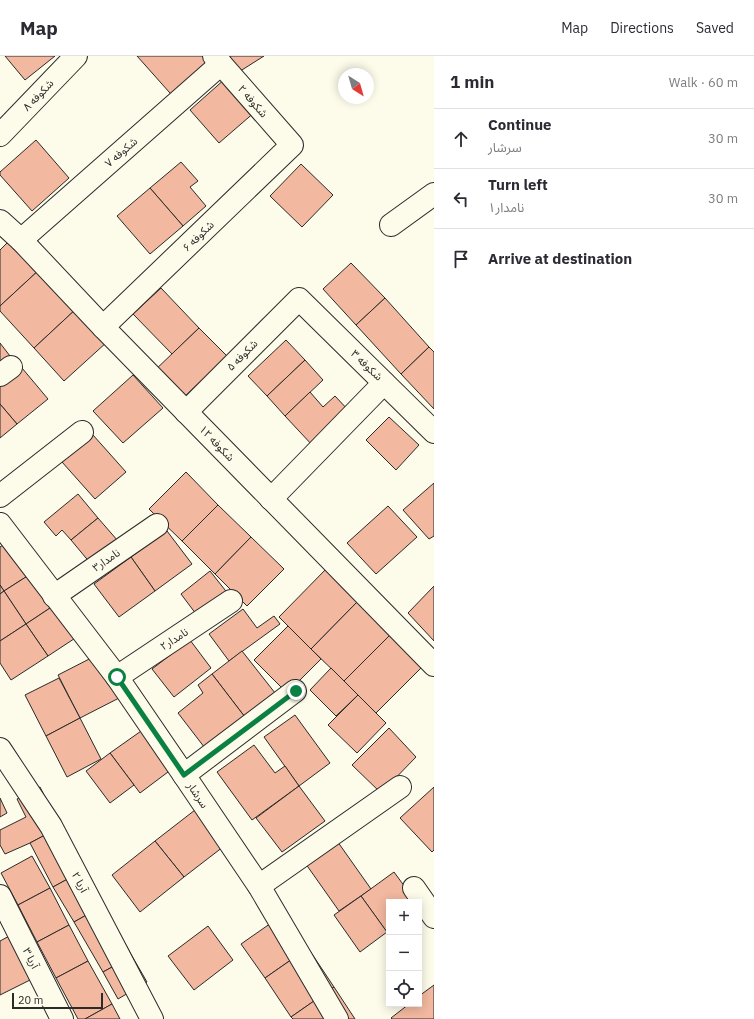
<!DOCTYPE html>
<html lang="en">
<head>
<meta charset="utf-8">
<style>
  body { margin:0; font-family:"IBM Plex Sans","Noto Sans Arabic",sans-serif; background:#f7f7f7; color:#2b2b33 }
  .controls { position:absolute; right:12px; bottom:12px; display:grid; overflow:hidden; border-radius:0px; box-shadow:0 2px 10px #0003 }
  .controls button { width:36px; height:36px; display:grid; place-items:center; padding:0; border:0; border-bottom:1px solid #e1e1e2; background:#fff; color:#2b2b33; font:20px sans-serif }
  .compass { position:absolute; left:338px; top:12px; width:36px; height:36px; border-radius:50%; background:#fff; box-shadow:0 2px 10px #0003; rotate:143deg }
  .scale { position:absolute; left:12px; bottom:10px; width:91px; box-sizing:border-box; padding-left:4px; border:2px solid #2b2b2b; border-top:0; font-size:11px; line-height:14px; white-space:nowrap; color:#2b2b2b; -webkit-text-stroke:3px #fdfbea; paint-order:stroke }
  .stop { position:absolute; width:12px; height:12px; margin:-9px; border:3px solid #0b8043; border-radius:50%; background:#fff }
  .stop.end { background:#0b8043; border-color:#fff; box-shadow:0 1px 4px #0008 }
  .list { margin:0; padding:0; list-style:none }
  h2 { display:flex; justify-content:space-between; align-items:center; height:52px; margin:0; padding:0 16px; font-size:17px }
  h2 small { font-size:13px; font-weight:400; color:#7c7c81 }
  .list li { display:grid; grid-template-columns:26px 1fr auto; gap:12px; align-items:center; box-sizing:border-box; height:60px; padding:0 16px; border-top:1px solid #e1e1e2 }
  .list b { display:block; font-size:15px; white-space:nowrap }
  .list p { margin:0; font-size:13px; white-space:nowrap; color:#7c7c81 }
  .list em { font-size:13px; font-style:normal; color:#7c7c81 }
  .icon { flex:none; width:22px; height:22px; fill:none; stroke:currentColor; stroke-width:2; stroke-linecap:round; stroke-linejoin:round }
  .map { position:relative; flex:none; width:434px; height:963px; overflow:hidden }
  header { display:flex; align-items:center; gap:24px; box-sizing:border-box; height:56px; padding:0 20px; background:#fff; border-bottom:1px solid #e1e1e2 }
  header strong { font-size:19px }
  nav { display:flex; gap:22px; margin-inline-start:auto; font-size:14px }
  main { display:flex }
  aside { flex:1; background:#fff }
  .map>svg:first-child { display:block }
  .building { fill:#f2b8a0; stroke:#2b2b2b }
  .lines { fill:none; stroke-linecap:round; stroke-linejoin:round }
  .minor-casing { stroke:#2b2b2b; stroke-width:24 }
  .minor { stroke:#fdfbea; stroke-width:22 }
  .route { stroke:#0b8043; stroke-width:5 }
  .labels { text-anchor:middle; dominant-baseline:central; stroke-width:3; stroke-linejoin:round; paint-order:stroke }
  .street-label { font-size:11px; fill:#2b2b2b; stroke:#fdfbea }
</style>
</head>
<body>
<header>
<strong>Map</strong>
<nav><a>Map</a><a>Directions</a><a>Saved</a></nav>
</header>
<main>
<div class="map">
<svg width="434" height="963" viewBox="0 0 434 963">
  <rect width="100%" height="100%" fill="#fdfbea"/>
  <g class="building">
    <polygon points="5,0 55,0 25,24"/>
    <polygon points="137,0 205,0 215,12 178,46"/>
    <polygon points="223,0 264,0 234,19"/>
    <polygon points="226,22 256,55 219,87 190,54"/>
    <polygon points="36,84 69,122 32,155 0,119 0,116"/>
    <polygon points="181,106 198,125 190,131 206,150 183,170 150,132"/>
    <polygon points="301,108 333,139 302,171 270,140"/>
    <polygon points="150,132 183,170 150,198 117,160"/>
    <polygon points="12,182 40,213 0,250 0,194"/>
    <polygon points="351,207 385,242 356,269 323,233"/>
    <polygon points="40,213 77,252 34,292 0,255 0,250"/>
    <polygon points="161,232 199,272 172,298 133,258"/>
    <polygon points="385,242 429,291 401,318 356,269"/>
    <polygon points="77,252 107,286 64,325 34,292"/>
    <polygon points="199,272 227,300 180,345 152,317"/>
    <polygon points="286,284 305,304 267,340 248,320"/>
    <polygon points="0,287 10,300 0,307"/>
    <polygon points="429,291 434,296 434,353 401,318"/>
    <polygon points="305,304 323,324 285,360 267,340"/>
    <polygon points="22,312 48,343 17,368 0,348 0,330"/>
    <polygon points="133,319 163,352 123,387 93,355"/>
    <polygon points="310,336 323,351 335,340 350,356 313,390 285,360"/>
    <polygon points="0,348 17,368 0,382"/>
    <polygon points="389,361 419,389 396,414 366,384"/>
    <polygon points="93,379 126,416 95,443 62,406"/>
    <polygon points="186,416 218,449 182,485 149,453"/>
    <polygon points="434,427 434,480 429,483 403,454"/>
    <polygon points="78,438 98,462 71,484 62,474 56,480 44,466"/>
    <polygon points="218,449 251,481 215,518 182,485"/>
    <polygon points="388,450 417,481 376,518 347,487"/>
    <polygon points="98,462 118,485 91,508 71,484"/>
    <polygon points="167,475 192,508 155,535 131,501"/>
    <polygon points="21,477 43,510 4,535 0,529 0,491"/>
    <polygon points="251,481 284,513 247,550 215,518"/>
    <polygon points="131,501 155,535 119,561 94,528"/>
    <polygon points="43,510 65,542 26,568 4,535"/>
    <polygon points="328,511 360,543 311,593 279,561"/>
    <polygon points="210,515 229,539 199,562 181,538"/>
    <polygon points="0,529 4,535 0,538"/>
    <polygon points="434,530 434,585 408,557"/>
    <polygon points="4,535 26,568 0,585 0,538"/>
    <polygon points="65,542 86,575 48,600 26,568"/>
    <polygon points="360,543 393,576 344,625 311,593"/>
    <polygon points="243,553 257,572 274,560 280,568 229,605 209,578"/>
    <polygon points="26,568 48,600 11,624 0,607 0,585"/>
    <polygon points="288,570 321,603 287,637 254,604"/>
    <polygon points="393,576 425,608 376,657 344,625"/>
    <polygon points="190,584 211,612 174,641 152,613"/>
    <polygon points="242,595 279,642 248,665 212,618"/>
    <polygon points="99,598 121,641 80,662 58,619"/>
    <polygon points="331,612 358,639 336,660 310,634"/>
    <polygon points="212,618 248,665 208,696 178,657 203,637 198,629"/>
    <polygon points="59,622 80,662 46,680 25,639"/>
    <polygon points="358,639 386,667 357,697 328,669"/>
    <polygon points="295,659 330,707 299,730 264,681"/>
    <polygon points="80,662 101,703 67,721 46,680"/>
    <polygon points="151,668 180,707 140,737 110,697"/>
    <polygon points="389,672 416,701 381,737 352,709"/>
    <polygon points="254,689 275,717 285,710 299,730 252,764 217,716"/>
    <polygon points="110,697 134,729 110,747 86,715"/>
    <polygon points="299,730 325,765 282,796 256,762"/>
    <polygon points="40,731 60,771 30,787 5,798 0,789 0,774 26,761 17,743"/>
    <polygon points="434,731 434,794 432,796 400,762"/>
    <polygon points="0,742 7,757 0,761"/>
    <polygon points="204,747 232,784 184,821 155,785"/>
    <polygon points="60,771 84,814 53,831 30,787"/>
    <polygon points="335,782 371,833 339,855 303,804"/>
    <polygon points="155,785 184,821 140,856 112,819"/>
    <polygon points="32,800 50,832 18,849 1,817"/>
    <polygon points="84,814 104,849 74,866 53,831"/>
    <polygon points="394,816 416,846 389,846 389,879 361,840"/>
    <polygon points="50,832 69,869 37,886 18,849"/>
    <polygon points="361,840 387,876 360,896 334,859"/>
    <polygon points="104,849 132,900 103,916 74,866"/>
    <polygon points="284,858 308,892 265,922 241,888"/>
    <polygon points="69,869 88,905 56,922 37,886"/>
    <polygon points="208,870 233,904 194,934 168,900"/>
    <polygon points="13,878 34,922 0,939 0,885"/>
    <polygon points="308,892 334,931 291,961 265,922"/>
    <polygon points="132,900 147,926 118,943 103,916"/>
    <polygon points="88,905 112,948 85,963 78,963 56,922"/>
    <polygon points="434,929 434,963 392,963 391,962 409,948 419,948 419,940"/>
    <polygon points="334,931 355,963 293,963 291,961"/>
    <polygon points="112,948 120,963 85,963"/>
  </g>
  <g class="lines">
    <g class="minor-casing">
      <g id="minor">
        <polyline points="0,79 76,0"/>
        <polyline points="0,165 21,184 103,271 434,609"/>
        <polyline points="391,169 434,138"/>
        <polyline points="21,184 221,8"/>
        <polyline points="103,271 292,89 214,0"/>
        <polyline points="0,319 11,311"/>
        <polyline points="186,356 299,243 434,376"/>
        <polyline points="0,440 82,376"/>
        <polyline points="271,443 384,327"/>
        <polyline points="0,468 117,621 184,719 259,830 337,963"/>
        <polyline points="54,540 157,469"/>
        <polyline points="117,621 231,545"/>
        <polyline points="0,693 51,770 152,963"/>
        <polyline points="184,719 295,635"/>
        <polyline points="259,830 400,731"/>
        <polyline points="414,832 434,861"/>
        <polyline points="0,840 62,963"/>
      </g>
    </g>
    <use href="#minor" class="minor"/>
  </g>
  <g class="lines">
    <polyline class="route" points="117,621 184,719 296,635"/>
  </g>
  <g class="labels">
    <g class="street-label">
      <text transform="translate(38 39) rotate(-46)">شکوفه ۸</text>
      <text transform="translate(253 45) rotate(49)">شکوفه ۲</text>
      <text transform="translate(121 96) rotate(-41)">شکوفه ۷</text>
      <text transform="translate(198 180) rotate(-44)">شکوفه ۶</text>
      <text transform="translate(242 299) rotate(-45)">شکوفه ۵</text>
      <text transform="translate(367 309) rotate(44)">شکوفه ۳</text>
      <text transform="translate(217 387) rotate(46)">شکوفه ۱۲</text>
      <text transform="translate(106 504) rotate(-35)">نامدار۳</text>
      <text transform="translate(174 583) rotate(-33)">نامدار۲</text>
      <text transform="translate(198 739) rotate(56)">سرشار</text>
      <text transform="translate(80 826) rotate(62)">آریا ۲</text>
      <text transform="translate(31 902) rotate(63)">آریا ۳</text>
    </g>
  </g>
</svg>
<div class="controls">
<button>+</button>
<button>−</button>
<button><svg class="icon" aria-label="locate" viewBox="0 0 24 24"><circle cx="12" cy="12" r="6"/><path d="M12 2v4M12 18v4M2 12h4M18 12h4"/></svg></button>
</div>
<svg class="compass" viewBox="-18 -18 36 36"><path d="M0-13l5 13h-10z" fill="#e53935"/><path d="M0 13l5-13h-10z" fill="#7c7c81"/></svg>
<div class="scale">20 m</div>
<div class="stop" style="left:117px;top:621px"></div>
<div class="stop end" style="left:296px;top:635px"></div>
</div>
<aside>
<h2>1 min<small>Walk · 60 m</small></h2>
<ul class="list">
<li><svg class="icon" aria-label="ahead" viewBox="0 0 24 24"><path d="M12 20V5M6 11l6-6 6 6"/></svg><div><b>Continue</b><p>سرشار</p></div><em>30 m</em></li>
<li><svg class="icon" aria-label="left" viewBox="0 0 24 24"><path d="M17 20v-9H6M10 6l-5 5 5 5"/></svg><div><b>Turn left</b><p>نامدار۱</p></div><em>30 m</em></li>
<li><svg class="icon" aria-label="arrive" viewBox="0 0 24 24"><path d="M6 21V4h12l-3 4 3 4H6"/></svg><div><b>Arrive at destination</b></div></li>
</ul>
</aside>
</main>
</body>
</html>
